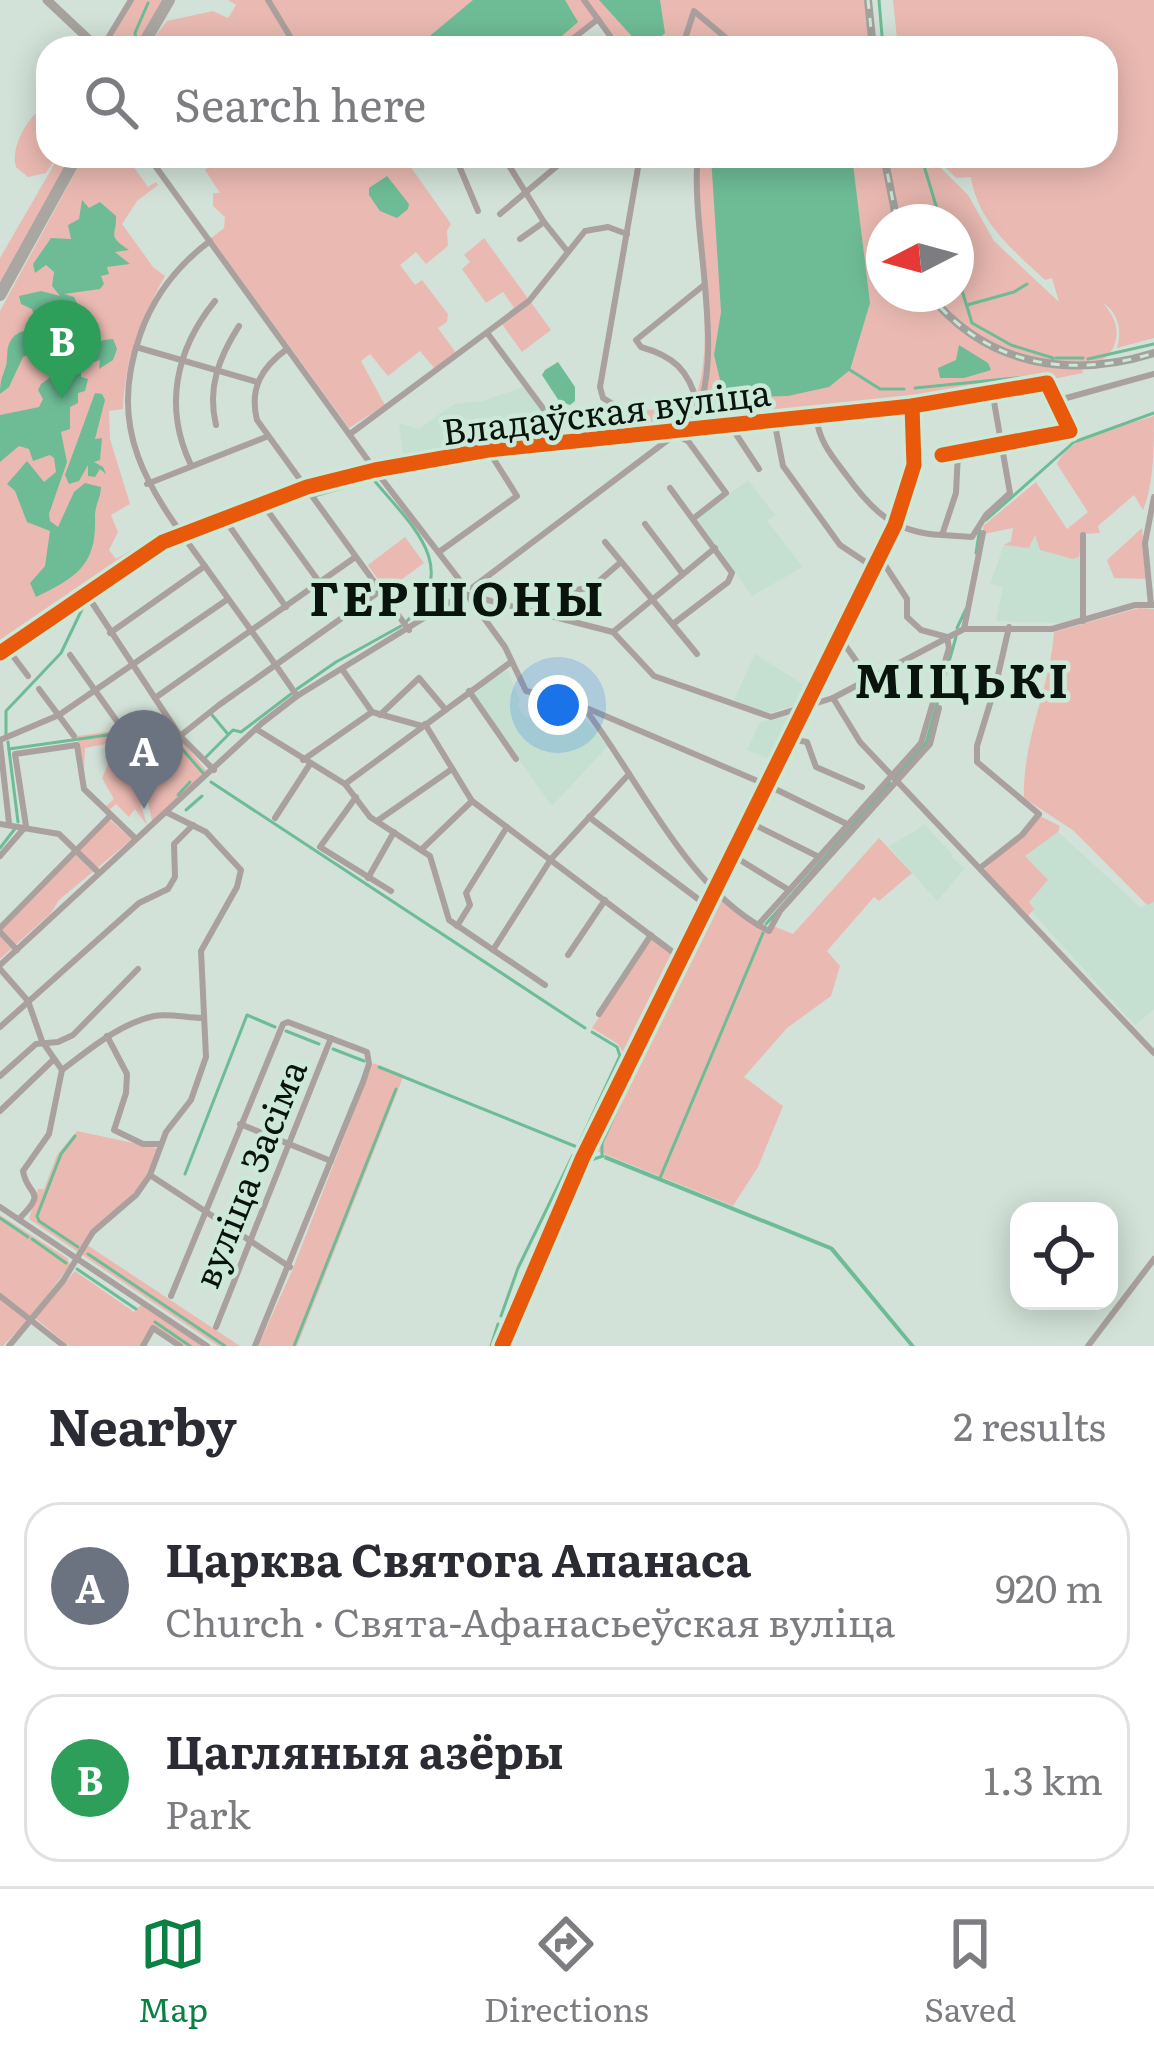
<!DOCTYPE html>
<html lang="en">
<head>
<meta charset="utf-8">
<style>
  body { margin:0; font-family:Literata,serif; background:#f7f7f7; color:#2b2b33 }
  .controls { position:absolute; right:36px; bottom:36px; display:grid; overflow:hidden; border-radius:24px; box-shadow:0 6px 30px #0003 }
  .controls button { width:108px; height:108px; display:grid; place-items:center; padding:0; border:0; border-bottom:3px solid #e1e1e2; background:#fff; color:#2b2b33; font:60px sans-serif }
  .compass { position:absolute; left:866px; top:204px; width:108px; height:108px; border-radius:50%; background:#fff; box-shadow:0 6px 30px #0003; rotate:264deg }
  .you { position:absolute; left:558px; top:705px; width:42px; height:42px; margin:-30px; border:9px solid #fff; border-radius:50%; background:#1a73e8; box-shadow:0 0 0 18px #1a73e833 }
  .badge { display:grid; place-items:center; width:78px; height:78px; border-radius:50%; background:#0b8043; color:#fff; font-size:39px; font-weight:700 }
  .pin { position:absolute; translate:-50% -99px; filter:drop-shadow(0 3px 6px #0008) }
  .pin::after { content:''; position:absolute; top:63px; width:42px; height:36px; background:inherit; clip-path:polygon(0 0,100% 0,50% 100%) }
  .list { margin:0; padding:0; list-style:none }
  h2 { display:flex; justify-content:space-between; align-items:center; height:156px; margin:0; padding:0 48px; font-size:51px }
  h2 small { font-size:39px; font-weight:400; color:#7c7c81 }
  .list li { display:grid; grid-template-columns:78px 1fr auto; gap:36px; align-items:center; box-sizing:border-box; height:168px; margin:0 24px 24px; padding:0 24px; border:3px solid #e1e1e2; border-radius:36px }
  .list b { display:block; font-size:45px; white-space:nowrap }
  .list p { margin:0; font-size:39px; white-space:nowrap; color:#7c7c81 }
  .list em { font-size:39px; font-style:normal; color:#7c7c81 }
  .icon { flex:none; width:66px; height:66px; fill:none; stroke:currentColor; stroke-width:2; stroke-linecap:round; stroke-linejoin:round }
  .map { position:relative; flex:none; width:1154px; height:1346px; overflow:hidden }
  .search { position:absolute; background:#fff; box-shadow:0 6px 30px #0003; left:36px; right:36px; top:36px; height:132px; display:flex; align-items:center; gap:30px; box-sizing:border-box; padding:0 42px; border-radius:36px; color:#7c7c81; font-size:45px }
  .sheet { height:540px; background:#fff }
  nav { display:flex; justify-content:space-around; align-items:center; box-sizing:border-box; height:168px; border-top:3px solid #e1e1e2; background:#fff; font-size:33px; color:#7c7c81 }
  nav a { display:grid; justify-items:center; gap:6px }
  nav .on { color:#0b8043 }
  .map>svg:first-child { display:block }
  .built { fill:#c5e0d1 }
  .green { fill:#eabab2 }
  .water { fill:#6ebc96 }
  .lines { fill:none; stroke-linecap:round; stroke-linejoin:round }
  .stream { stroke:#6ebc96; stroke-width:3 }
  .minor { stroke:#aaa09d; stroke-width:6 }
  .major { stroke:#a8a29c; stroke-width:9 }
  .highway { stroke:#aaa6a1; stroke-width:12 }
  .rail-casing { stroke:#a2a19c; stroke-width:8 }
  .rail { stroke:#cce8d7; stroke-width:3; stroke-dasharray:9; stroke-linecap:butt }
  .cycleway-casing { stroke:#cce8d7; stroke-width:22 }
  .cycleway { stroke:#e8590c; stroke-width:15 }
  .labels { text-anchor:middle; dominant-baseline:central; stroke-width:9; stroke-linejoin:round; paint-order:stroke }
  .street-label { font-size:36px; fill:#0a140f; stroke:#cce8d7 }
  .district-label { font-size:48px; font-weight:bold; letter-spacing:3px; fill:#0a140f; stroke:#cce8d7 }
</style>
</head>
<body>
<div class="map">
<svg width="1154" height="1346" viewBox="0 0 1154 1346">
  <rect width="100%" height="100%" fill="#d2e2d8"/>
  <g class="built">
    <polygon points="526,386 551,418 528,424 532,441 404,462 399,423 419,429 454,404 482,401"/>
    <polygon points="748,480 775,515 767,521 803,567 752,596 697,518"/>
    <polygon points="1046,527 1081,537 1080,618 1059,623 996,621 1003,587 990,584 1004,545 1029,548 1038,529"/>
    <polygon points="755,654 803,684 801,688 808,693 803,703 769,713 734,700"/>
    <polygon points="502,671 508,671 520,701 517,705 526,718 555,701 576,709 608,746 552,806 472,694"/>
    <polygon points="796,715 773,760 747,750 760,722"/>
    <polygon points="925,825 952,854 951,857 965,868 937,901 889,846"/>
    <polygon points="1058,832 1140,907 1154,902 1154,1009 1135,1025 1032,912 1024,856"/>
  </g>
  <g class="green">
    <polygon points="132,0 164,0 137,48 107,48"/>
    <polygon points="228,0 865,0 869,48 624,48 602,20 558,48 146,48 167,21 213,11 228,18 236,5"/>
    <path d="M893,0h261v338l-37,10c5,-18 2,-34 -14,-45 10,12 18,25 11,43 -15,37 -87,14 -114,2 -27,-12 -48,-31 -67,-54h23v-72h-56l-13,-66h42l39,39 26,46 65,61 -7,-24 -7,2c-31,-29 -68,-59 -74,-103l-15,1 -22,-22h172v-108h-208z"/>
    <path d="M48,104v52h9l-11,17 -18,4 -12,-10c-6,-21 13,-53 32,-63z"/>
    <polygon points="59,156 73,156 0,285 0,258"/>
    <path d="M84,156h42l22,31 8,-5 2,3 -21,16 -15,23 31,43 12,9c-24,43 -40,82 -42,133l-14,2 1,28 20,65 -19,11 7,17 -9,18 7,9 54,-31 1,6 -96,61 -75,56v-340z"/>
    <polygon points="222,156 403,156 451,224 447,231 448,246 426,264 416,252 400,265 415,285 422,280 448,314 447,322 438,328 456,353 435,369 420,351 388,376 370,354 361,361 385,405 349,428 211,238 224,228 225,217 213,206 213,193 220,193 205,170"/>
    <path d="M696,156h185l13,66h-10v72h41c39,49 93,77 157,75l1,4 -109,22 -330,34 -12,-18 60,-4c31,-71 -6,-175 4,-251z"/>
    <polygon points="484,238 551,330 522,352 499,320 514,308 503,292 486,303 462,269 470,262 464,255"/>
    <path d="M1154,416c0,30 0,69 -11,94l-9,-15 -36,31 2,7 -17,1 -4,23 -6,2 -33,-9 -5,-15 -6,13 -25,-3 7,-4 2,-13 -29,6 -1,-8 53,-44 31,47 21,-17 -31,-48c12,-30 68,-38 97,-48z"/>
    <polygon points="1142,528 1148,579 1114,578 1107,560"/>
    <polygon points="405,537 424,563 386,591 368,565"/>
    <path d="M1139,608l15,1v293l-7,3 -73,-74 -50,-33c-2,-57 26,-110 30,-166z"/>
    <polygon points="158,725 166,728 170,725 207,772 152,821 148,801 140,801 147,825 135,809 129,817 116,804 108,811 105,807 114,799 102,778 112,755 112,743 85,748 84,770 77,736"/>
    <polygon points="1040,816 1060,826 1058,832 1025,856 1048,880 1029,902 1034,909 1028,916 984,870"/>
    <polygon points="109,819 132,839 59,900 51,913 0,959 0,930"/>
    <polygon points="879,838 912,873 879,901 874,897 827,951 840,966 831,996 787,1028 744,1077 783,1106 758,1167 733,1206 582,1145 624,1054 618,1044 592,1028 651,938 684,963 717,894 769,934 773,926 793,934"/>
    <polygon points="373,1063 404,1075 297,1346 258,1346 292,1271"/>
    <path d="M77,1131l80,17c-10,41 -44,66 -73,95l156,103h-22l-189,-127 9,-30h6l13,-34z"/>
    <polygon points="0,1215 67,1258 70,1265 32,1316 3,1346 0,1346"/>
    <polygon points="75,1271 134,1312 141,1305 202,1346 183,1346 152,1325 140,1346 69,1346 35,1318"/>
  </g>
  <g class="water">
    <polygon points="473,0 565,0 578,22 548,48 427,48 431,35"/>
    <polygon points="599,0 660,0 665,33 655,42 638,43"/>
    <polygon points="711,156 852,156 870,303 850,370 829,387 788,396 756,397 727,393 722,388 714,355 721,312"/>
    <polygon points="387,176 409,204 408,209 397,218 380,211 369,195 369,188"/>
    <path d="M82,200l7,8 11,-6 16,14c1,20 -10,19 13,34l-14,2 15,12 -23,3 2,7 -8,2 3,8 -4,5 -36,5 10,3 5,10 -5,17 -8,10 -11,2 -1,19 -9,-8 -22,10 -14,30 -9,7c0,-14 2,-16 6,-28 1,-2 1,-16 2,-19 6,-20 26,-18 40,-16l-12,-9 -4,-13 -11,-5 -2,-8 22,-5 19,5 -8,-10 2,-14 -8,-7 -11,8 -2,-9 18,-26 20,1 -3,-14 11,-6z"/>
    <path d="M113,339l4,10 -4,11 -14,9 1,-9 -19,6v11l7,2 -3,12 -7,2v10l-8,4v22l-9,3 6,30 -18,52 1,7 8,6 16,-35 11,-9 16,4c0,10 -6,18 -6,29 2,49 -18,61 -59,81l-6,-14 15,-17 5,-35 -23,-9 -12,-31 -8,-7 20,-23 17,21 12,-10 -2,-14 -4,-3 -17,6 -4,-12 -10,-3 -19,16v-47l39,-8 4,-8 -5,-9 3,-6 62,-44z"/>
    <polygon points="959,345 988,363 991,370 964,378 940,378 938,368 956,360"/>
    <polygon points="558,362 575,387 575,401 570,405 559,401 542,375 545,370"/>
    <polygon points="95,393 102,394 105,400 95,439 102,438 100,460 94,462 103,467 106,474 100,469 95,477 88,476 88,465 79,481 69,484 65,475"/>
    <polygon points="605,1155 833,1247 915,1346 910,1346 830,1250 604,1159"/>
  </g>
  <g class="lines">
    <g class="stream">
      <polyline points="879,0 883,48"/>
      <polyline points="137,45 135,33 148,3"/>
      <polyline points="921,156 941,222"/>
      <polyline points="956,271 972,323 1011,345 1053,358 1053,364"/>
      <polyline points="967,305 1014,292 1027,284"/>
      <polyline points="1056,358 1083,358"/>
      <polyline points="1088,359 1154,344"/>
      <polyline points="850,370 880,389 904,389"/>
      <polyline points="915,388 1045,375"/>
      <path d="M314,496l59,-17c37,45 90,88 34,142"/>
      <polyline points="986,520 1074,442 1154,413"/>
      <polyline points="976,553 980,527"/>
      <polyline points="957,628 966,609"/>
      <polyline points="297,689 336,662 401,626"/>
      <polyline points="212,715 227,733"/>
      <polyline points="6,735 6,711 61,653 85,603"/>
      <polyline points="8,742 18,822"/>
      <polyline points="9,749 157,728 169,734 203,773"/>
      <polyline points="206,757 233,730 241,732 291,694"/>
      <polyline points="896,776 926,743 956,637"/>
      <polyline points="211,782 585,1028"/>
      <polyline points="178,795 190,782"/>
      <polyline points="186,810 202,796"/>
      <polyline points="0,848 17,826"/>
      <polyline points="766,924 890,783"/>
      <polyline points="286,1031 319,1044"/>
      <polyline points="333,1049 364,1061"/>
      <polyline points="379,1067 577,1147"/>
      <polyline points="75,1136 61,1154 37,1216 39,1221 78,1247"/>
      <polyline points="579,1144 620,1056 617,1047 592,1032"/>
      <polyline points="602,1154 602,1143 662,1010"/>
      <polyline points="185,1174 247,1015 275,1027"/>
      <polyline points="660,1178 763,933"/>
      <polyline points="0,1218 28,1237"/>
      <polyline points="32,1239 66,1263"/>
      <polyline points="88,1254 225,1346"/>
      <polyline points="77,1269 136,1309"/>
      <polyline points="536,1275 591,1160 603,1156"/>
      <polyline points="501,1316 518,1268 573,1155"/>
      <polyline points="155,1322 190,1346"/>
      <polyline points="294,1346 396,1089"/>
      <polyline points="491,1346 498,1324"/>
    </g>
    <g class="minor">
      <polyline points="268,0 297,48"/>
      <polyline points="584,0 619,48"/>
      <polyline points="102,48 131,0"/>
      <polyline points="561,48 598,19"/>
      <polyline points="682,48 694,11 738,48"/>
      <polyline points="148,156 375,470 465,587"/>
      <polyline points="455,156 478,211"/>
      <polyline points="503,156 544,222 568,252"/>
      <polyline points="640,156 600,387 603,398 629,414 641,433"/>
      <polyline points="500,214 569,156"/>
      <polyline points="520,239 544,222"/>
      <path d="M210,241c-32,24 -57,56 -70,94 -35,100 12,158 67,234 30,42 61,84 90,127"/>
      <polyline points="488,334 568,442"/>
      <polyline points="136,347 257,382"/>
      <path d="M287,349c-25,18 -38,39 -30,71l152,210"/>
      <polyline points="1059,400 1154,374"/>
      <path d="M697,403c-8,-33 -24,-47 -56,-56l-5,-7 68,-55"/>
      <path d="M816,416c3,26 16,40 31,60 26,36 48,57 95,59l14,-42 2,-40"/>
      <polyline points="774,420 783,466 840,545 873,567"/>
      <path d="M216,425c-9,-37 3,-68 23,-99"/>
      <polyline points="730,425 759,469"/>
      <path d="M688,429c44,-59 1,-201 10,-273"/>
      <polyline points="350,434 529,301 585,231 608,227 627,234"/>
      <polyline points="678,436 688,441 726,493 694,518"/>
      <path d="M191,465c-28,-58 -15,-116 24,-164"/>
      <polyline points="147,484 266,437"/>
      <polyline points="670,488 732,573 728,582 673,624"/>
      <polyline points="262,503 320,583"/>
      <polyline points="223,517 286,607"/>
      <polyline points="645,524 682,573"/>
      <polyline points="942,535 972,537 986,515 1010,493 993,396"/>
      <polyline points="605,542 697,654"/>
      <polyline points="439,552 517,496 488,450"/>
      <polyline points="472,588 681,430"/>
      <polyline points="85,592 180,736 214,770"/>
      <polyline points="464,594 613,632 654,676 771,717 833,698 964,629 1052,629 1135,605 1154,605"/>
      <polyline points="468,596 505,647 526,691 570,701 767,785 849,825"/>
      <polyline points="1151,605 1145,543 1154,497"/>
      <polyline points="567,620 576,590 592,587 621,562"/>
      <polyline points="1083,621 1083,535"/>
      <polyline points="964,629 983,533"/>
      <polyline points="613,632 715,548"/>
      <polyline points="110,633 205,566"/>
      <polyline points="840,638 869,679"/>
      <polyline points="7,648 28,676"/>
      <polyline points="0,653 163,542 307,487 375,470 488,450 912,406 1047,383 1070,431 942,455"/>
      <polyline points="70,655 121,727"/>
      <polyline points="342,669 372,712 422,726"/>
      <polyline points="39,689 74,736"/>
      <polyline points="469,691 516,759"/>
      <polyline points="155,698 354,558"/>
      <polyline points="833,698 860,742 1154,1053"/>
      <path d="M585,709c54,70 102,181 184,222l11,-20 150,-167 9,-36"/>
      <polyline points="380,715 419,678 445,709"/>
      <polyline points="425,724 472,801 682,959"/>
      <polyline points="256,729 345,784 370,817 430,856 449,920 545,985"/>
      <polyline points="180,736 219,705 380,591"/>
      <polyline points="790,739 807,742 816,767 862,787"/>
      <polyline points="0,740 59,715 228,599"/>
      <polyline points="0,743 9,823"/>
      <polyline points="303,760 372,712"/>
      <polyline points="345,784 511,662"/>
      <polyline points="356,797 320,847 391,891"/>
      <polyline points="589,817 706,905"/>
      <polyline points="275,818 310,764"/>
      <polyline points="377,821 452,769"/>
      <polyline points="749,822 819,857"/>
      <polyline points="0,824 59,834 98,872"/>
      <polyline points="421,850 472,801"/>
      <polyline points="732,855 789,890"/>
      <polyline points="0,856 26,826 15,754 77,745 84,789 136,839"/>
      <polyline points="980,868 1022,835 1039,814 977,762 977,746 996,684 1009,627"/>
      <polyline points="368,878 394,832"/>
      <polyline points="758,925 921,743 949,648 947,637 921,630 907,617 907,599 879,556"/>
      <polyline points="457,926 470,905 466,893 507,827"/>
      <polyline points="0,928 110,816"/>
      <polyline points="0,932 17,950"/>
      <polyline points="493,950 551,859 629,774"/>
      <polyline points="568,955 605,900"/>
      <polyline points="0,965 262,723 297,696 463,594"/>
      <polyline points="0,969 28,1001 42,1041 62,1070"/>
      <polyline points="599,1014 651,935"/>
      <polyline points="0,1027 139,903 168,889 175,877 174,844 193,825"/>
      <polyline points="107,1036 127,1074 126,1093 114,1130 143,1144 161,1144"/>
      <polyline points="0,1076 36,1044 58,1042 73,1035 138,969"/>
      <polyline points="0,1111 52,1061"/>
      <polyline points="240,1124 331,1161"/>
      <polyline points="150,1175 290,1267"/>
      <polyline points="0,1207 207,1346"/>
      <path d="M19,1219c30,-30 8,-22 4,-48l26,-37 13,-64c28,-21 57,-46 92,-54 15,-3 33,2 49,2"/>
      <polyline points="0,1296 64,1346"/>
      <polyline points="171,1296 283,1024 288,1022 367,1052 369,1064 363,1082 255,1346"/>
      <polyline points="216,1327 331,1038"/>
      <polyline points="9,1346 63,1281 93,1232 136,1195 150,1175 166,1132 191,1100 206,1057 201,951 237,887 241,870 206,832 168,813"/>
      <polyline points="143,1346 153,1328 180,1346"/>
      <polyline points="502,1346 583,1157 895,525 914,465 912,406"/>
      <polyline points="1088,1346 1154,1259"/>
    </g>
    <polyline class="major" points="47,0 98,48"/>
    <g class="highway">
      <polyline points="141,48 169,0"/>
      <polyline points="0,295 77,156"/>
    </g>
    <g class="rail-casing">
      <g id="rail">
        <polyline points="868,0 873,48"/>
        <polyline points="884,156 897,222"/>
        <path d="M929,294c57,72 141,85 225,59"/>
      </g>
    </g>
    <use href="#rail" class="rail"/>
    <g class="cycleway-casing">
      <g id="cycleway">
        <polyline points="0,653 163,542 307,487 375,470 488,450 912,406 1047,383 1070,431 942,455"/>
        <polyline points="502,1346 583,1157 895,525 914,465 912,406"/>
      </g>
    </g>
    <use href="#cycleway" class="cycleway"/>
  </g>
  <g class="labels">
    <g class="street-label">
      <text transform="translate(606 410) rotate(-7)">Владаўская вуліца</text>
      <text transform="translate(248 1173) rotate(-68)">вуліца Засіма</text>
    </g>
    <g class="district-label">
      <text x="458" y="595">ГЕРШОНЫ</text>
      <text x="963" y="677">МІЦЬКІ</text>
    </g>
  </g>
</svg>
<div class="controls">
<button><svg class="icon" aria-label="locate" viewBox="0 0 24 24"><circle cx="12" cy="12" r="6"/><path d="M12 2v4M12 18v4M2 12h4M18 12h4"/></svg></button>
</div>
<svg class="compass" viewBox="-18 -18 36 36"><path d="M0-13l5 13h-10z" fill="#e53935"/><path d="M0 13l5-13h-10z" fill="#7c7c81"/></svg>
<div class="you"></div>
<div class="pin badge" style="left:144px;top:809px;background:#6b7280">A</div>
<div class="pin badge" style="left:62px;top:399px;background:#2e9e5b">B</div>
<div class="search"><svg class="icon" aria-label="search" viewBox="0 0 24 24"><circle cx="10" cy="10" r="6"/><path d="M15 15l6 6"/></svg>Search here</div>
</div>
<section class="sheet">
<h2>Nearby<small>2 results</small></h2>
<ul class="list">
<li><span class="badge" style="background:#6b7280">A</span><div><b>Царква Святога Апанаса</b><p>Church · Свята-Афанасьеўская вуліца</p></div><em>920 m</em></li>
<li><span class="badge" style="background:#2e9e5b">B</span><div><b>Цагляныя азёры</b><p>Park</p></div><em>1.3 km</em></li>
</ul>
</section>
<nav>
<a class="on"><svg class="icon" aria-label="map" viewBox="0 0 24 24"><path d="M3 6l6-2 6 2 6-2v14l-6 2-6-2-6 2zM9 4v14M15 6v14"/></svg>Map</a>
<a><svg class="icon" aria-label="directions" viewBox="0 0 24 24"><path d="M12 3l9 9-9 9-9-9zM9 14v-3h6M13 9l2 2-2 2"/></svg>Directions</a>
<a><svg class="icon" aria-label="saved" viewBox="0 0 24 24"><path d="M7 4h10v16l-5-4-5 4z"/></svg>Saved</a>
</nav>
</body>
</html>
